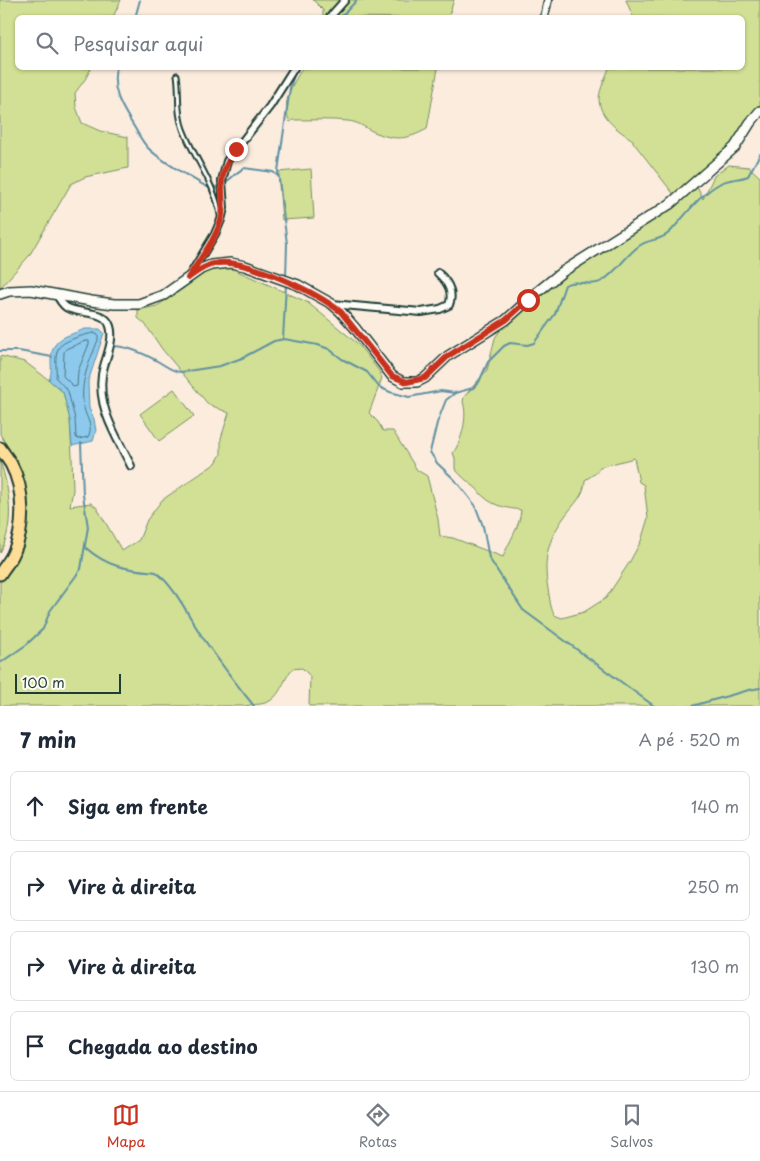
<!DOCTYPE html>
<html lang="pt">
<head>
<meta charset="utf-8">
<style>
  body { margin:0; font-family:"Playpen Sans",sans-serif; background:#f2f2f3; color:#1f2937 }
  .scale { position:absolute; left:15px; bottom:12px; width:106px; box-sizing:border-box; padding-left:5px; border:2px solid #1f3d34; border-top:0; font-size:14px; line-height:18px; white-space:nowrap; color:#1f3d34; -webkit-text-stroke:4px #fdfcf7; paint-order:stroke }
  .stop { position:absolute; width:15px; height:15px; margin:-11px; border:4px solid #c8321e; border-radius:50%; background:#fff }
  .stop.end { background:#c8321e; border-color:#fff; box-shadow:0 1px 5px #0008 }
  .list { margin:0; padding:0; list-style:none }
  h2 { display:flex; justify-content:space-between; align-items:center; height:65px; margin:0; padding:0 20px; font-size:21px }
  h2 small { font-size:16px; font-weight:400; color:#747a83 }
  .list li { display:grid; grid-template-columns:32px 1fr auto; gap:15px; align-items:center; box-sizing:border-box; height:70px; margin:0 10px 10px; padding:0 10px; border:1px solid #e0e1e3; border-radius:8px }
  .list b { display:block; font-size:19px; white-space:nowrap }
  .list em { font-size:16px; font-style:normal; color:#747a83 }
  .icon { flex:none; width:28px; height:28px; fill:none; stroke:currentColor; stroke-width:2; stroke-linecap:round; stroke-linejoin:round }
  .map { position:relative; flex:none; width:760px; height:706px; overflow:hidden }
  .search { position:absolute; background:#fff; box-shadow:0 1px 4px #0004; left:15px; right:15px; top:15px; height:55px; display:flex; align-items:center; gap:12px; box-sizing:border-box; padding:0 18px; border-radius:8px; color:#747a83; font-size:19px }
  .sheet { height:385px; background:#fff }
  nav { display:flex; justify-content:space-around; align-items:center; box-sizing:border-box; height:70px; border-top:1px solid #e0e1e3; background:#fff; font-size:14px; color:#747a83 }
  nav a { display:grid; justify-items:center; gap:2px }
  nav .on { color:#c8321e }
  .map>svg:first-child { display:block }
  .green { fill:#d1e094; stroke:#788e64; fill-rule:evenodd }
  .water { fill:#8dc9ed; stroke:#6191a3 }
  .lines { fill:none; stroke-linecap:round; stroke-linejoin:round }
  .shore { stroke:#4b757e; stroke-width:1 }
  .stream { stroke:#6191a3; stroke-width:2 }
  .lane-casing { stroke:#1f3d34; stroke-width:7 }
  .street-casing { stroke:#1f3d34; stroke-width:10 }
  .secondary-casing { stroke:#1f3d34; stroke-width:12 }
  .highway-casing { stroke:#1f3d34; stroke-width:15 }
  .lane { stroke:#fdfcf7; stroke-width:3 }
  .street { stroke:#fdfcf7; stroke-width:6 }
  .secondary { stroke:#fdfcf7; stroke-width:9 }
  .highway { stroke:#fedd96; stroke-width:11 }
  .route { stroke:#c8321e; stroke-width:6 }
</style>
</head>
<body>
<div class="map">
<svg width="760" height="706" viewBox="0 0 760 706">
  <rect width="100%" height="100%" fill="#fbecde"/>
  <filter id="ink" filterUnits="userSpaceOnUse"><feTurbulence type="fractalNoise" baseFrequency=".02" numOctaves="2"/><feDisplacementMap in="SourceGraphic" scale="10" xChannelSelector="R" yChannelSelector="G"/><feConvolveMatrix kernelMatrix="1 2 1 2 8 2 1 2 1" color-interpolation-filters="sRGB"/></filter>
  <g filter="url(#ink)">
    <g class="green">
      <polygon points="0,0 121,0 113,17 18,18 18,68 91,68 86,78 75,93 76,107 82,123 100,131 128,137 128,168 85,177 71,184 29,256 0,288"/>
      <polygon points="313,0 454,0 448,18 323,17 323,10"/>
      <path d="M626,0h134v114l-25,29 -41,38 9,18 11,-23 15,-11 20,2 11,10v529h-451l1,-30 -8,-8 -10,1c-9,11 -12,30 -27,34 -6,2 -13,1 -20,3h-245v-129l13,-20 6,-82 -7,-21 -12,-20v-78l25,6 24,18 14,12 7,28 2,36 1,34 -3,16 21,-3 6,5 25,43 17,-11 8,-20 15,-20 54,-37 5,-9v-16l8,-25 -21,-9 -46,-55 -17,-25 -7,-6v-8l19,-4 28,-19 17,-16 15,-4 16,2 74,33 51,42 21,27 3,7 -13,35 9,9 5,9h10l24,39 10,6 11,43 2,17 13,2 50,19c6,-16 17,-30 18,-47 -13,-2 -26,-3 -37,-13 -3,-2 -5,-6 -8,-9 -8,-6 -14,-11 -21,-19v-11l-2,-5c9,-12 15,-37 10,-51l1,-5 23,-27 8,-32 9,-14 49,-44 122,-84 -42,-54v-2c-14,-9 -34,-22 -34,-42 1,-10 7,-21 10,-30h133v-50l-109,-1zM634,458l5,24 5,3 4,33 -7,23 -12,22 -23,35 -22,14 -22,6 -8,-3c-4,-9 -4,-16 -6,-26 -5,-29 -1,-48 17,-73 8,-11 20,-21 20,-36l11,-7 4,-6z"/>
      <path d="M302,68h136l-11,61c-20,11 -33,12 -55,2 -8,-4 -14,-9 -24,-10 -18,-2 -37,-1 -55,-1l-3,2c-10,-20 3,-37 12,-54z"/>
      <polygon points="311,169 314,218 282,220 278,172"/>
      <polygon points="174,389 194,416 159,441 140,414"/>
      <path d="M0,461c10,30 15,63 0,92z"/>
    </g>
    <path class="water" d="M85,329h15l4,4 -16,49 1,26 5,11 2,12 -3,10 -21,5 -2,-26 -7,-28 -14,-12c3,-7 2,-13 2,-21 1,-22 17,-23 34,-30z"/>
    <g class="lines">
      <g class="shore">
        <path d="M94,333l4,2v5c-9,23 -19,42 -14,68 2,10 10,18 4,29l-10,2 -2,-2 -1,-18 -7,-28 -12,-13c1,-9 -2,-20 2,-29 3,-8 28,-15 36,-16z"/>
        <polygon points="86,341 89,341 89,344 78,371 77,386 74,387 63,376 64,352 66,349"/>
      </g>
      <g class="stream">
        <polyline points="135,18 140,0"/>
        <polyline points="340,18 357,0"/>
        <path d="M116,68c-5,23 6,39 17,57 5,8 9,17 15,23 14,14 42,29 59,39 17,3 24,-12 37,-19l29,4 5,4"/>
        <polyline points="286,277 287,244 278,171 290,88 295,72"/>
        <polyline points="283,339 286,284"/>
        <path d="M112,346c17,0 33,8 47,16 7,4 14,10 22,10l39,-6 22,-8 32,-17 10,-2 34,6 11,4 13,10 25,13 12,15 11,5 19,5 32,-6 14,2"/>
        <polyline points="0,351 19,351 52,357"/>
        <path d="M86,548c23,20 41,21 70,24 20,16 33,45 47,66 16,23 33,46 51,68"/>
        <polyline points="0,663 26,645 43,629 50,611 81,569 88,527 83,495 81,443"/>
        <path d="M654,706l-131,-96 -34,-52 -6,-32 -8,-21 -20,-25 -18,-17 -7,-11 7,-29 9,-23 9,-7 18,-5 6,-6 9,-20 16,-16 6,-3 17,2 7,-2 21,-29 10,-29c12,-7 25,3 37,-4 15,-9 23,-25 37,-35 9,-7 22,-5 31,-14 16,-17 28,-36 49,-48 9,-6 20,-4 29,-8l12,-22"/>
        <polyline points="692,706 749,690 760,688"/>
      </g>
      <g class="lane-casing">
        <path id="lane" d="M177,75c3,17 -1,37 6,54 11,29 32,55 37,86"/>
      </g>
      <g class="street-casing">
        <g id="street">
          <polyline points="329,18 345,0"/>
          <polyline points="544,18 548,0"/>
          <polyline points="190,275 215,234 221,220 224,208 222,181 227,161 270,106 294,68"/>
          <path d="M57,295c2,4 5,9 9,12 12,8 39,2 44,19 5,16 -6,34 -8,49 -5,33 15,62 29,91"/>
          <path d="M332,304l89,8 19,-3 9,-4c5,-13 -1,-23 -11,-32"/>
        </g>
      </g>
      <g class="secondary-casing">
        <polyline id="secondary" points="0,294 9,291 31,290 91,301 114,304 139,304 164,295 201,269 211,265 231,263 245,266 298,285 332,304 341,312 355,328 392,376 403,382 417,382 425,378 448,356 506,320 536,293 562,272 670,204 735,147 750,123 760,111"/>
      </g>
      <g class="highway-casing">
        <path id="highway" d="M0,448c4,6 8,11 11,16 14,26 14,64 2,90 -3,7 -9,13 -13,20"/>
      </g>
      <use href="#lane" class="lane"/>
      <use href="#street" class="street"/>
      <use href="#secondary" class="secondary"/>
      <use href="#highway" class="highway"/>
    </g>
  </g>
  <g class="lines" filter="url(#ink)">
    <path class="route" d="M236,149c-7,10 -13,20 -14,32 -1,13 3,26 -1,39 -6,21 -22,40 -33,58 10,-7 19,-14 31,-15 31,-3 98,30 122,49l51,64 15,6 18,-4 23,-22 58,-36 22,-20"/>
  </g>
</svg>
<div class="scale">100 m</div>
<div class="stop" style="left:528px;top:300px"></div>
<div class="stop end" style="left:236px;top:149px"></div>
<div class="search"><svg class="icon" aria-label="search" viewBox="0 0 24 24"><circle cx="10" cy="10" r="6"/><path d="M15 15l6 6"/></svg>Pesquisar aqui</div>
</div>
<section class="sheet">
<h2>7 min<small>A pé · 520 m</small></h2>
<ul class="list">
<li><svg class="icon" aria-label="ahead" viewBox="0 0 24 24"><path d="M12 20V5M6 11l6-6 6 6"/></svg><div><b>Siga em frente</b></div><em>140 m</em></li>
<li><svg class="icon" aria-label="right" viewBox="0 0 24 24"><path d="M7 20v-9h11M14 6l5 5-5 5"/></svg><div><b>Vire à direita</b></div><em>250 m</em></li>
<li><svg class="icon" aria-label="right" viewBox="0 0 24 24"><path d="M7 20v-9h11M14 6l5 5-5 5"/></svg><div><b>Vire à direita</b></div><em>130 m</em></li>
<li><svg class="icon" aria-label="arrive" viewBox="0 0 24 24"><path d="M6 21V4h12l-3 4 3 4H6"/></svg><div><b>Chegada ao destino</b></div></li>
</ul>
</section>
<nav>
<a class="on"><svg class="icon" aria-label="map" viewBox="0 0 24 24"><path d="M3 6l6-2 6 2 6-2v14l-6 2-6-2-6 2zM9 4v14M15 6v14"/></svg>Mapa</a>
<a><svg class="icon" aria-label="directions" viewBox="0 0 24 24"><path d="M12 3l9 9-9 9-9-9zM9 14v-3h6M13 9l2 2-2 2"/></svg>Rotas</a>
<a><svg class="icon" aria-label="saved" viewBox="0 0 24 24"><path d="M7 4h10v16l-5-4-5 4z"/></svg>Salvos</a>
</nav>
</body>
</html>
